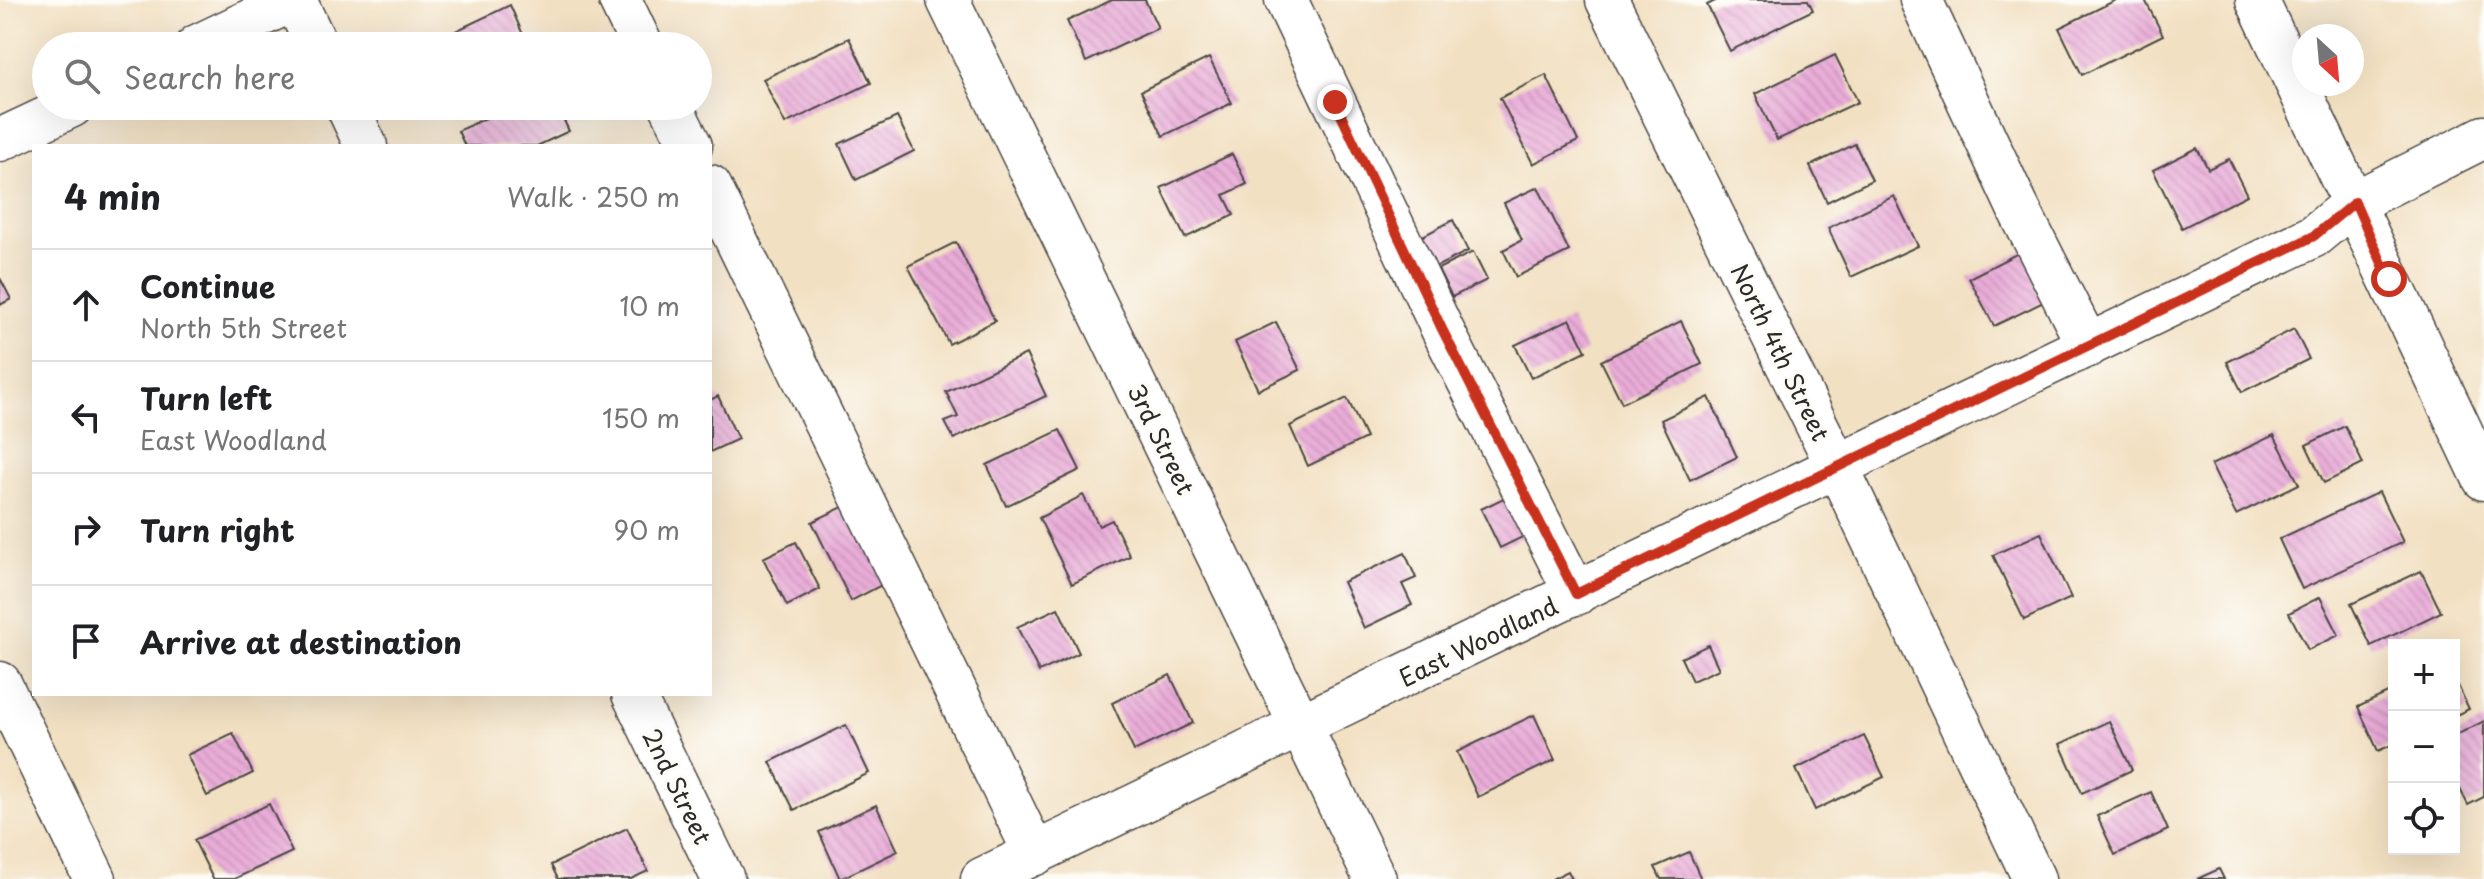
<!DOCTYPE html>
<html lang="en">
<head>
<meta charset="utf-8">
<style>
  body { margin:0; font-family:"Playpen Sans",sans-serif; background:#f2f2f2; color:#202124 }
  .controls { position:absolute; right:24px; bottom:24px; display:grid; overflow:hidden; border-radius:0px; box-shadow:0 8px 32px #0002 }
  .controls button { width:72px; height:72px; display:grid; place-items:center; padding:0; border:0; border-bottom:2px solid #e0e0e0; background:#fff; color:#202124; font:40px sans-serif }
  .compass { position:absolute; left:2292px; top:24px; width:72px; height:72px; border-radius:50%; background:#fff; box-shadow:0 8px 32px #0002; rotate:154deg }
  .stop { position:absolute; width:24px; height:24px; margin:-18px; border:6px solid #c8321e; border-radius:50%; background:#fff }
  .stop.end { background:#c8321e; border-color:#fff; box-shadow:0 2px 8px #0008 }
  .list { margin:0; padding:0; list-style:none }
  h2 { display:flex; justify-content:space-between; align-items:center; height:104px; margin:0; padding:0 32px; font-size:34px }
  h2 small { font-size:26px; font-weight:400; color:#757577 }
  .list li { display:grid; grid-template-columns:52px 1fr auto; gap:24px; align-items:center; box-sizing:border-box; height:112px; padding:0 32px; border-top:2px solid #e0e0e0 }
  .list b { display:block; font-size:30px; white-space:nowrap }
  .list p { margin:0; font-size:26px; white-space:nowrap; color:#757577 }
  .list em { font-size:26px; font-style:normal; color:#757577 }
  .icon { flex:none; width:44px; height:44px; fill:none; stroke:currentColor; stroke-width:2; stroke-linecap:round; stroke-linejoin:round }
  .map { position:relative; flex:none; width:2484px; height:879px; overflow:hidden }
  .search { position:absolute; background:#fff; box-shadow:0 8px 32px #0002; left:32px; top:32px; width:680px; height:88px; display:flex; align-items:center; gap:20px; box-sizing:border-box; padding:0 28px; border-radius:44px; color:#757577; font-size:30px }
  .panel { position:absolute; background:#fff; box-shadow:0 8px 32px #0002; left:32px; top:144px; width:680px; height:552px; border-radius:0px }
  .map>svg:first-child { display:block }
  .building { fill:url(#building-back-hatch) }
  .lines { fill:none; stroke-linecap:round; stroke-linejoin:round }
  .minor-casing { stroke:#494642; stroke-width:45 }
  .minor { stroke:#fff; stroke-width:42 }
  .route { stroke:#c8321e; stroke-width:10 }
  .labels { text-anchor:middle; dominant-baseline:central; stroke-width:7; stroke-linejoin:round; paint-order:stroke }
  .street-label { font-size:24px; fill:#2b2b2b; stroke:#fdfcf7 }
</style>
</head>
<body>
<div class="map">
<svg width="2484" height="879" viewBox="0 0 2484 879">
  <defs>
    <pattern id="building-back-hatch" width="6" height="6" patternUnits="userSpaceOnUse" patternTransform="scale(2)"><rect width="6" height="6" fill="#e9acd8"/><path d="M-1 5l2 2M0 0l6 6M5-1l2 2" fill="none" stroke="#c894ba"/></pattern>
  </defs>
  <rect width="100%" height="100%" fill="#fdfcf7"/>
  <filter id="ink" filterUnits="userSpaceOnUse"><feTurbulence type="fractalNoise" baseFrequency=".0125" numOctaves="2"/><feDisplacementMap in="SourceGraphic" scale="16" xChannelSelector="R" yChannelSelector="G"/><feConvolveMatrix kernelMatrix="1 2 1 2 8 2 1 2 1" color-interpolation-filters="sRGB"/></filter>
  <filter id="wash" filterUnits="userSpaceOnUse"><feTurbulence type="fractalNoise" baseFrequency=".006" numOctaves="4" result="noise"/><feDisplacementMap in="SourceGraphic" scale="32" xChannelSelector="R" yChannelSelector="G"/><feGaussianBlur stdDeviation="1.8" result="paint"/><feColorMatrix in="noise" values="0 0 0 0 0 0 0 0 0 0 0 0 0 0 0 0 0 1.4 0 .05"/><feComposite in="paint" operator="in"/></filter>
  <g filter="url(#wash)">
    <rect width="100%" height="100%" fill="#f2e0c2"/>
    <g id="blocks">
      <g class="building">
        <polygon points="1112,0 1145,0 1158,28 1086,62 1067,21"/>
        <polygon points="1717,0 1808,0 1813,10 1730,51 1707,5"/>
        <polygon points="2116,0 2145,0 2163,35 2082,75 2059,28"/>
        <polygon points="510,5 528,46 424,46"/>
        <polygon points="849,38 871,83 785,124 763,79"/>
        <polygon points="1835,55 1858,102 1777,140 1755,94"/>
        <polygon points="1209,58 1232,103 1163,136 1141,91"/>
        <polygon points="1546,75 1578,141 1533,164 1500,98"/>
        <polygon points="511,106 557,106 569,131 537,146 465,146 458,131"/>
        <polygon points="897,117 914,151 856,180 839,144"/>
        <polygon points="1855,144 1872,180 1827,202 1810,166"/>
        <polygon points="2197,148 2208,169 2229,159 2247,195 2182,228 2153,170"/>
        <polygon points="1232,154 1247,184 1224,195 1234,215 1185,238 1161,188"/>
        <polygon points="1538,187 1569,251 1516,277 1503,250 1522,240 1504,203"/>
        <polygon points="1894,196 1918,246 1851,277 1828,228"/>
        <polygon points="1453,220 1468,251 1434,268 1419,238"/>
        <polygon points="956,242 995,321 949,344 908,266"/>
        <polygon points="2030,247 2054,297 1994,326 1969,278"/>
        <polygon points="1473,252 1487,280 1452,297 1438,269"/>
        <polygon points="0,278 11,299 0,305"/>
        <polygon points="1570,319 1586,351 1531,378 1515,345"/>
        <polygon points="1681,321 1702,364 1622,403 1601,361"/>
        <polygon points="1276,322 1300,370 1258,390 1235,342"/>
        <polygon points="2294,329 2309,359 2242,392 2227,362"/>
        <polygon points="1026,354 1046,396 954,439 945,422 958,417 946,392"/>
        <polygon points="718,396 738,439 710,452 710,400"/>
        <polygon points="1709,397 1737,457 1690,480 1661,420"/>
        <polygon points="1347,398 1366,438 1308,466 1290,426"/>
        <polygon points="2345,426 2363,464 2324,483 2306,445"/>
        <polygon points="1060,430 1080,470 1006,506 987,465"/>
        <polygon points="2274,435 2299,484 2236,515 2211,465"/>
        <polygon points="1520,490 1539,529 1500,548 1481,509"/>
        <polygon points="2379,492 2403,542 2302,589 2279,539"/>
        <polygon points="1083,495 1099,526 1112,520 1130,556 1072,584 1039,518"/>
        <polygon points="855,501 893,579 851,601 812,522"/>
        <polygon points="2041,533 2071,598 2024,620 1993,555"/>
        <polygon points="796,542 820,589 787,606 763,558"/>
        <polygon points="1405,553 1416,578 1402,584 1412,605 1364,628 1343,582"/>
        <polygon points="2421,571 2441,612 2371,646 2351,604"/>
        <polygon points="2320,597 2339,635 2308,650 2289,613"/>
        <polygon points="1058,608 1079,653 1039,672 1017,627"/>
        <polygon points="1708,645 1719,669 1692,681 1681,658"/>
        <polygon points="1170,675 1193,723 1134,751 1112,703"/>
        <polygon points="2454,677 2469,709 2454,716"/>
        <polygon points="2394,690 2394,744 2378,751 2358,707"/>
        <polygon points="1534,715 1555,760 1478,797 1457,752"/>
        <polygon points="2109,721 2132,770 2082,793 2060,744"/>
        <polygon points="2484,721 2484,797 2468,805 2454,777 2454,736"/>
        <polygon points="846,725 869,773 794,810 770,762"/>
        <polygon points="233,733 253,773 207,796 187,755"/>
        <polygon points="1864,736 1884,777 1815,810 1796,769"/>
        <polygon points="2151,792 2168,830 2115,855 2097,816"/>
        <polygon points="269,804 292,852 234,879 213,879 194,840"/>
        <polygon points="876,805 898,851 840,879 819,832"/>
        <polygon points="627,828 648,871 631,879 558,879 551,865"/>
        <polygon points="1689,852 1701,879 1661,879 1655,867"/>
        <polygon points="2219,869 2224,879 2197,879"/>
        <polygon points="1568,871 1572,879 1552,879"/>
      </g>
    </g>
  </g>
  <g filter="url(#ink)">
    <use href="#blocks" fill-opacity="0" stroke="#494642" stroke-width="2"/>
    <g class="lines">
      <g class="minor-casing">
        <g id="minor">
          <polyline points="295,0 317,46"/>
          <polyline points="620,0 642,46"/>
          <polyline points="948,0 1375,879"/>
          <polyline points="1286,0 1442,329 1576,594"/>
          <polyline points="1607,0 1838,468 2034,879"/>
          <polyline points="1921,0 2017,206 2088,346"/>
          <polyline points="2257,0 2484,479"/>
          <polyline points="197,46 293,0"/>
          <polyline points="347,106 366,146"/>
          <polyline points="671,106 691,146"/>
          <polyline points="0,140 72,106"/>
          <polyline points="710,186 1035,854"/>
          <polyline points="0,683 95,879"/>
          <polyline points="633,694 723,879"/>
          <polyline points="982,879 2314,236 2355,202 2484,137"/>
        </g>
      </g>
      <use href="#minor" class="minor"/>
    </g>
  </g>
  <g class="lines" filter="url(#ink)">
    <polyline class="route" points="1335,102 1442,329 1576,594 2314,236 2355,202 2389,279"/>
  </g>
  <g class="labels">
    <g class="street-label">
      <text transform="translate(1781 352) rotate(64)">North 4th Street</text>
      <text transform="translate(1162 439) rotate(64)">3rd Street</text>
      <text transform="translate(1478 641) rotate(-26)">East Woodland</text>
      <text transform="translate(678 786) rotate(64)">2nd Street</text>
    </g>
  </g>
</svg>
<div class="controls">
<button>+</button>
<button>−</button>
<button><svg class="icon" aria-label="locate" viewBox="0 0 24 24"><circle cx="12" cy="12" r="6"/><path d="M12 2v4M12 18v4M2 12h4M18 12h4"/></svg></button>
</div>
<svg class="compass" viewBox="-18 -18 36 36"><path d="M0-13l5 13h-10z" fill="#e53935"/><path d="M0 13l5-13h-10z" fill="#757577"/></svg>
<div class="stop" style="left:2389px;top:279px"></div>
<div class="stop end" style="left:1335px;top:102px"></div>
<div class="search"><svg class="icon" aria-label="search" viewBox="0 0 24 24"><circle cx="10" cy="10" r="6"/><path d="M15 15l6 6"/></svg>Search here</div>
<section class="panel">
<h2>4 min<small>Walk · 250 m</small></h2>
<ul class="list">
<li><svg class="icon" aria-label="ahead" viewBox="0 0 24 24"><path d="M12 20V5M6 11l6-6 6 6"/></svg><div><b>Continue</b><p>North 5th Street</p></div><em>10 m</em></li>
<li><svg class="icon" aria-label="left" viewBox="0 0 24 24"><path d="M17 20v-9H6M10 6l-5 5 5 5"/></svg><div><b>Turn left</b><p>East Woodland</p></div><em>150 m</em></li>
<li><svg class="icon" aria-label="right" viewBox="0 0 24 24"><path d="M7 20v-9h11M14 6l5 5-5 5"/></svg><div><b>Turn right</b></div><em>90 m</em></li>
<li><svg class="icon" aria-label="arrive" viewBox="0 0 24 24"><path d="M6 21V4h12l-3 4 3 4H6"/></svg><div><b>Arrive at destination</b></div></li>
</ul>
</section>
</div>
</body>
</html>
